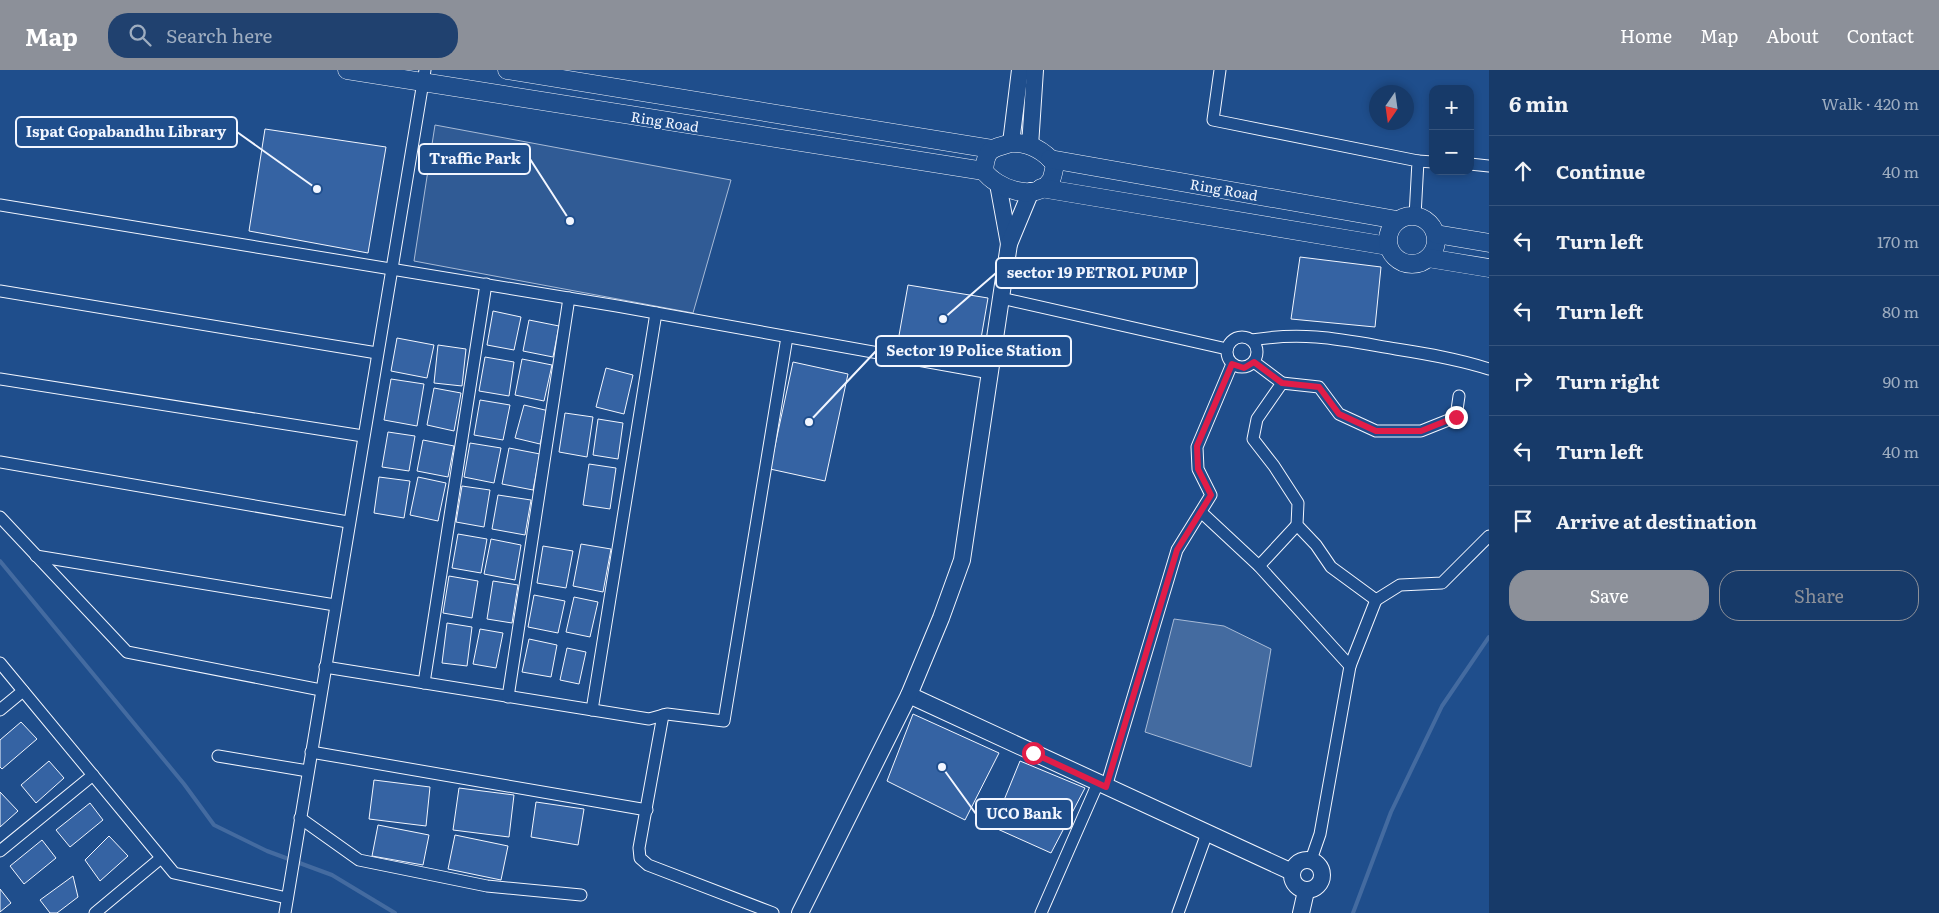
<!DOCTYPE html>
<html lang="en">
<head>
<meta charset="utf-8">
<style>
  body { margin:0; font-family:Literata,serif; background:#20416f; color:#f1f3f6 }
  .controls { position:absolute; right:15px; top:15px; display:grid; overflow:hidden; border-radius:10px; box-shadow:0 2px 8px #0003 }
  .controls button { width:45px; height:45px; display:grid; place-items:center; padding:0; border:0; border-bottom:1px solid #36547d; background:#173a69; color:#f1f3f6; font:25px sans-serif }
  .compass { position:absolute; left:1369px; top:15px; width:45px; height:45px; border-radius:50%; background:#173a69; box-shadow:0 2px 8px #0003; rotate:193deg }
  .stop { position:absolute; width:15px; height:15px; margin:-11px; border:4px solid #e11d48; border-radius:50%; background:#fff }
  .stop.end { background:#e11d48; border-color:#fff; box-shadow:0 1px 5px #0008 }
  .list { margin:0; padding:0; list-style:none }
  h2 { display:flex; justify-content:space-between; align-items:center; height:65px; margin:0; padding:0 20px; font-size:21px }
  h2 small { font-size:16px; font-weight:400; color:#9eadc0 }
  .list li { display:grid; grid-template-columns:32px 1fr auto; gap:15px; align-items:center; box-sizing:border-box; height:70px; padding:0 20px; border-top:1px solid #36547d }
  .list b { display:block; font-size:19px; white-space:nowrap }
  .list em { font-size:16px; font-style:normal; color:#9eadc0 }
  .actions { display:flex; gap:10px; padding:15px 20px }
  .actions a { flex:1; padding:11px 0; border:1px solid #8c9099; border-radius:20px; text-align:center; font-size:18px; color:#8c9099 }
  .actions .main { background:#8c9099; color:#fff }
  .icon { flex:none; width:28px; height:28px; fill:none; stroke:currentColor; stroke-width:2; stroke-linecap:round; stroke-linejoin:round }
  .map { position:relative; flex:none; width:1489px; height:843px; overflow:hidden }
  header { display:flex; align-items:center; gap:30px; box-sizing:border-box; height:70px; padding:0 25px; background:#8c9099; color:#fff }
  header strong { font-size:24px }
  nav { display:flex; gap:28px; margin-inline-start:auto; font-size:18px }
  .search { width:350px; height:45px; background:#20416f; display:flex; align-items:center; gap:12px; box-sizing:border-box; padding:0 18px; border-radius:20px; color:#9eadc0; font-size:19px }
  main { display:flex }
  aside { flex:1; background:#173a69 }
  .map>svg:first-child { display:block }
  .green { fill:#305b95; stroke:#a8bbd7 }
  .water { fill:#446ba0; stroke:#a8bbd7 }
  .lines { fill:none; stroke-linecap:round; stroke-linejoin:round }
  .stream { stroke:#446ba0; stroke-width:4 }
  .building { fill:#3563a3; stroke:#f2f6ff }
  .street-casing { stroke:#f2f6ff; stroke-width:13 }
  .secondary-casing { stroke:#f2f6ff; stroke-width:18 }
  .primary-casing { stroke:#f2f6ff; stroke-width:19 }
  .street { stroke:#1f4e8c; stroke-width:11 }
  .secondary { stroke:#1f4e8c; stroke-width:16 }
  .primary { stroke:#1f4e8c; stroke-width:18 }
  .route { stroke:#e11d48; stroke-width:6 }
  .labels { text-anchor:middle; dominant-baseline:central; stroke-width:4; stroke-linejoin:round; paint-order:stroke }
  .street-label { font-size:14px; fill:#f2f6ff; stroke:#1f4e8c }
  .leader { fill:none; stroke:#f2f6ff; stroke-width:2 }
  .callout-dot { fill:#f2f6ff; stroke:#1f4e8c; stroke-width:2 }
  .callout { fill:#1f4e8c; stroke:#f2f6ff; stroke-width:2 }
  .callout-label { font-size:15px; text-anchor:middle; font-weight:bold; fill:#f2f6ff }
</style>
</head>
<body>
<header>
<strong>Map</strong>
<div class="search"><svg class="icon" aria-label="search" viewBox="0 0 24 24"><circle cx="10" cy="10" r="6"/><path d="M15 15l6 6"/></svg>Search here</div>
<nav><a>Home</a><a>Map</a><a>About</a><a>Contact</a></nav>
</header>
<main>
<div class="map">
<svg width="1489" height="843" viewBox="0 0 1489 843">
  <rect width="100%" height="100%" fill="#1f4e8c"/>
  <polygon class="green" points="435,55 731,110 693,243 414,191"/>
  <polygon class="water" points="1174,549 1224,556 1271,579 1251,697 1145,662"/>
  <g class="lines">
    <g class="stream">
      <polyline points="0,491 184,714 214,755 267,781 332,805 395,843"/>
      <polyline points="1353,843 1391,742 1442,636 1489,567"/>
    </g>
  </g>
  <g class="building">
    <polygon points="265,59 386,77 368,183 249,161"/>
    <polygon points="1300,187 1381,197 1375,257 1291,249"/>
    <polygon points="908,215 988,228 978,286 898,271"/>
    <polygon points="493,241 521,247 514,280 487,275"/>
    <polygon points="529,250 559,256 553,287 523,281"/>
    <polygon points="397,268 434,275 427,308 391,301"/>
    <polygon points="438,275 466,279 462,316 434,313"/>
    <polygon points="485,287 514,292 509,326 479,321"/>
    <polygon points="522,289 552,295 544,331 515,325"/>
    <polygon points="793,292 848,304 825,411 770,399"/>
    <polygon points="606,298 633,305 624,344 596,337"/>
    <polygon points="391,309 424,314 417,356 384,350"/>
    <polygon points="434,318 461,323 454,361 427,355"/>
    <polygon points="480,330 510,335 503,370 474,365"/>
    <polygon points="524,335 549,341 540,374 515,368"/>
    <polygon points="565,343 593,347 587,387 559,382"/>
    <polygon points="598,349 623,353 618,389 593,385"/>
    <polygon points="388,362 415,366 409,401 382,397"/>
    <polygon points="423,370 454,376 448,407 417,401"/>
    <polygon points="470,373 501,378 494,413 464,407"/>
    <polygon points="509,378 540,384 533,420 502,414"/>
    <polygon points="589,394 616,398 610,439 583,435"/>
    <polygon points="379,407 410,411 404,448 374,443"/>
    <polygon points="418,407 446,413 438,451 410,445"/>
    <polygon points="462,416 490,420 484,457 456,452"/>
    <polygon points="498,425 531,430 525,465 492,459"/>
    <polygon points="458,464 487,469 481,503 452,498"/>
    <polygon points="491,469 521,475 515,510 484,504"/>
    <polygon points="581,474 611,479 603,522 573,516"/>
    <polygon points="543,476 573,481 566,518 537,513"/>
    <polygon points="449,506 478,511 472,548 443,543"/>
    <polygon points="493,511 518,515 512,553 487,549"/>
    <polygon points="534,525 565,531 558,563 528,557"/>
    <polygon points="574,527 598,532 590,567 566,562"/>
    <polygon points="447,553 472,557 467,596 442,593"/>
    <polygon points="480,559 503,563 496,598 473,594"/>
    <polygon points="529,569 557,575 551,607 522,602"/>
    <polygon points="567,578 586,582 579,614 560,610"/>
    <polygon points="913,644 999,683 965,750 887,711"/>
    <polygon points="21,652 37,669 2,699 0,697 0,670"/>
    <polygon points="49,691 64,708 36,733 21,715"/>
    <polygon points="1020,691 1085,718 1051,783 993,757"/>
    <polygon points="374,710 430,717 426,756 369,749"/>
    <polygon points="459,718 514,725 509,767 453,760"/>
    <polygon points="0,722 18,741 0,757"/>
    <polygon points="536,732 584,739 578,775 531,767"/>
    <polygon points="90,733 103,750 70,777 56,760"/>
    <polygon points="378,755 429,765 423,795 372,786"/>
    <polygon points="455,765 508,776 501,810 448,799"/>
    <polygon points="109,766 128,786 100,811 85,790"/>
    <polygon points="42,770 56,788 24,814 10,796"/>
    <polygon points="73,806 78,827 57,843 50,843 40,830"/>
    <polygon points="0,819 11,833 0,842"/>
  </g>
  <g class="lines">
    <g class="street-casing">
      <g id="street">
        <polyline points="1220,0 1213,50 1418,91 1415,146"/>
        <polyline points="1418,91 1433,92"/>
        <polyline points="1470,94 1489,96"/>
        <polyline points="0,135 617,236 990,303"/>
        <polyline points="0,221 377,283"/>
        <polyline points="1001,228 1227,279"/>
        <circle cx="1242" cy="282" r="15"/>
        <path d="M1252,270c54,-9 91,0 144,9 32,5 62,10 93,20"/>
        <polyline points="1254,292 1282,313"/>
        <polyline points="0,309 363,366"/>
        <polyline points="1459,326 1456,347 1421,361 1376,361 1339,344 1319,317 1282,313 1257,349 1253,369 1274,396 1298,433 1297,455 1316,475 1331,497 1376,530 1400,515 1442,513 1489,466"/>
        <polyline points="0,392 348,452"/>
        <polyline points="1201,442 1259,496 1350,596 1376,530"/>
        <polyline points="0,447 127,582 321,620"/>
        <polyline points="36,486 335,535"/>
        <polyline points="1259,496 1297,455"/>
        <polyline points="0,593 174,803 287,828"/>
        <polyline points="325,597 649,649 667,644 724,651 787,267"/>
        <polyline points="424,613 486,214"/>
        <polyline points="508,627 569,228"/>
        <polyline points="0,640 23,621"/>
        <polyline points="592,640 656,243"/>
        <polyline points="663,645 639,778 640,788 648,795 773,843"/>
        <polyline points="311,682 647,740"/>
        <polyline points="218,686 308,701"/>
        <polyline points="1106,717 1177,480 1211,425 1198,399 1197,377 1232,294"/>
        <polyline points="300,748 359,790 487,816 581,825"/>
        <polyline points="0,781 93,705"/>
        <polyline points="1311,790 1320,764 1350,596"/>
        <polyline points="95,843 161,788"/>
        <polyline points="285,843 425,0"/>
        <polyline points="1041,843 1098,713"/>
        <polyline points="1178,843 1207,763"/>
      </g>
    </g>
    <g class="secondary-casing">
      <g id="secondary">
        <polyline points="1011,73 1020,0"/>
        <polyline points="1030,76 1035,0"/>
        <polyline points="998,114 1009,174"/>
        <polyline points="909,625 1292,802"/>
        <circle cx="1307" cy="805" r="15"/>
        <polyline points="800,843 909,625 941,548 962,490 1009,174 1031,121"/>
        <polyline points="1301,843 1306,821"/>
      </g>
    </g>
    <g class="primary-casing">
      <g id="primary">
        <polyline points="347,0 984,101"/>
        <polyline points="507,0 992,79"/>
        <path d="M1011,73c18,-1 33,8 44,21 -1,5 -2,12 -4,16 -15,24 -55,8 -67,-9 2,-22 6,-22 27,-28z"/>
        <polyline points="1050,89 1397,150"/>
        <polyline points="1041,118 1388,176"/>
        <circle cx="1412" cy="170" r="24"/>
        <polyline points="1436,164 1489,173"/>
        <polyline points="1428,188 1489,198"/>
      </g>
    </g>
    <use href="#street" class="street"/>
    <use href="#secondary" class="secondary"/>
    <use href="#primary" class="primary"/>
  </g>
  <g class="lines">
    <polyline class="route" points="1033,683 1106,717 1177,480 1211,425 1198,399 1197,376 1232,294 1244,298 1254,292 1282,313 1319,317 1339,344 1376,361 1421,361 1456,347"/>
  </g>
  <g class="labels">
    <g class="street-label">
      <text transform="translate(665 51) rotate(9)">Ring Road</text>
      <text transform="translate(1224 119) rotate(10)">Ring Road</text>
    </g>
  </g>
  <path class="leader" d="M317 119L237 62M570 151L530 89M943 249L996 203M809 352L876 281M942 697L976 744"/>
  <g class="callout-dot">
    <circle cx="317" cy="119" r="5"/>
    <circle cx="570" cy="151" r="5"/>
    <circle cx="943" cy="249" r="5"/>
    <circle cx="809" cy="352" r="5"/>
    <circle cx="942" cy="697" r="5"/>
  </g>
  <g class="callout">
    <rect x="16" y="47" width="221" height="30" rx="5"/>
    <rect x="419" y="74" width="111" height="30" rx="5"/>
    <rect x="996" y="188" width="201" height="30" rx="5"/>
    <rect x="876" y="266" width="195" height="30" rx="5"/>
    <rect x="976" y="729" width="96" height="30" rx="5"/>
  </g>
  <g class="callout-label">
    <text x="126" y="67">Ispat Gopabandhu Library</text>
    <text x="475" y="94">Traffic Park</text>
    <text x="1097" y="208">sector 19 PETROL PUMP</text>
    <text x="974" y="286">Sector 19 Police Station</text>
    <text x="1024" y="749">UCO Bank</text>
  </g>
</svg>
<div class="controls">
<button>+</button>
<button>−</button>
</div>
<svg class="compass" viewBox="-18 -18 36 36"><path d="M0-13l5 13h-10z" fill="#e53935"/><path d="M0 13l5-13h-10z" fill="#9eadc0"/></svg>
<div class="stop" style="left:1033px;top:683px"></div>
<div class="stop end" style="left:1456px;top:347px"></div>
</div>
<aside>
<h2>6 min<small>Walk · 420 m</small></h2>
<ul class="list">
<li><svg class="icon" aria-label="ahead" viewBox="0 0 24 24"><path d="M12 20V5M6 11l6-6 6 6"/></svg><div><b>Continue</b></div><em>40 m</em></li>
<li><svg class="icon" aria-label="left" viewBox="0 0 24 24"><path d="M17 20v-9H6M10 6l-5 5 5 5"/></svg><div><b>Turn left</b></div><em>170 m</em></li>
<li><svg class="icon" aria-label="left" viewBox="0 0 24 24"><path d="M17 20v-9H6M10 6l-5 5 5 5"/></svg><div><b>Turn left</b></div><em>80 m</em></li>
<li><svg class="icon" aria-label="right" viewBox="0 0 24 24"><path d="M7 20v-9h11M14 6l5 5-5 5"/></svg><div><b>Turn right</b></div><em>90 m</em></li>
<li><svg class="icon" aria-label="left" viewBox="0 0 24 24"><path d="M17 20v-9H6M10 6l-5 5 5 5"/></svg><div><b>Turn left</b></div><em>40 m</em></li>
<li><svg class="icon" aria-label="arrive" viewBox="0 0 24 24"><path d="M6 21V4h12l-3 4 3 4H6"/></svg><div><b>Arrive at destination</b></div></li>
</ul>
<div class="actions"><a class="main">Save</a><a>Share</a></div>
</aside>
</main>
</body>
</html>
